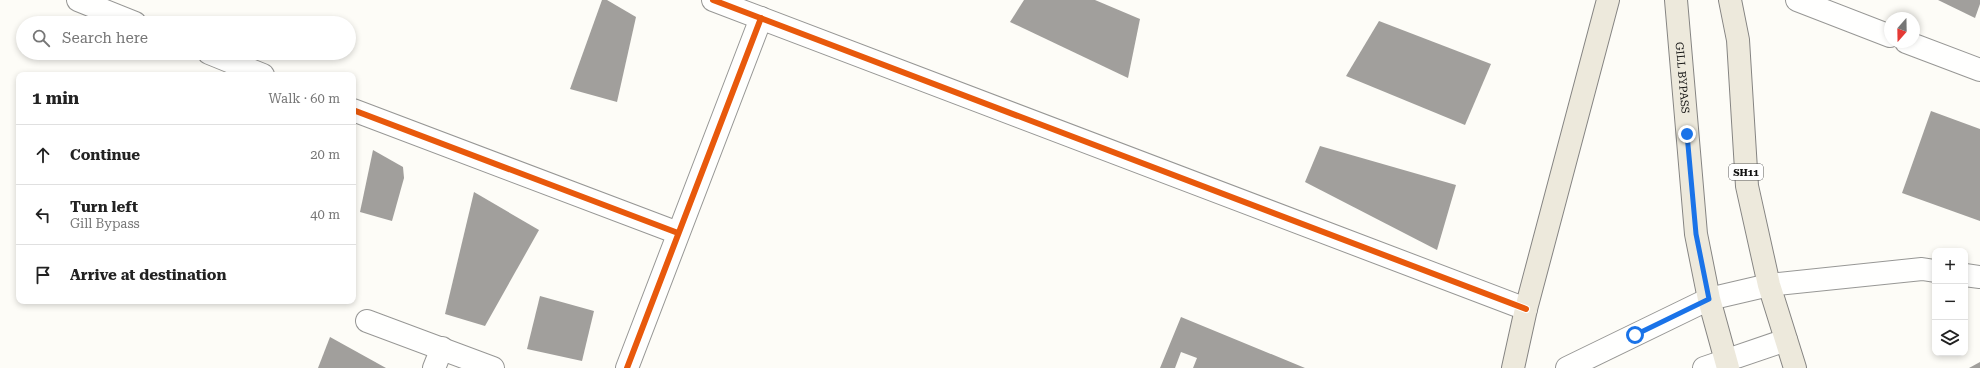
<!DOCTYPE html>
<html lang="en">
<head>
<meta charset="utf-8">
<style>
  body { margin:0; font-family:"Roboto Serif",serif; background:#f2f2f2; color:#222 }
  .controls { position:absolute; right:12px; bottom:12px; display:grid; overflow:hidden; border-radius:8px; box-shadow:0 2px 6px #0003 }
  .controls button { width:36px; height:36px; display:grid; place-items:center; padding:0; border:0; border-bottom:1px solid #e0e0e0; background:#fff; color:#222; font:20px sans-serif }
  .compass { position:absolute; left:1884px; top:12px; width:36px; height:36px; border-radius:50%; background:#fff; box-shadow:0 2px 6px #0003; rotate:200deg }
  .stop { position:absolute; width:12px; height:12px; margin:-9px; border:3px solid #1a73e8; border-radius:50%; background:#fff }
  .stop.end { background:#1a73e8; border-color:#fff; box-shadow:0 1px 4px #0008 }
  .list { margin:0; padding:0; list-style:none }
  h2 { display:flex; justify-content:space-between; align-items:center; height:52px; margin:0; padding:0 16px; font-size:17px }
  h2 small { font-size:13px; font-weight:400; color:#767676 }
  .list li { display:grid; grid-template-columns:26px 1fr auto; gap:12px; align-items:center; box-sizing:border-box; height:60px; padding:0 16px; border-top:1px solid #e0e0e0 }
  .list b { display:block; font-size:15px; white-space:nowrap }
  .list p { margin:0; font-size:13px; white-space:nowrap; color:#767676 }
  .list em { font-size:13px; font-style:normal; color:#767676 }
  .icon { flex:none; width:22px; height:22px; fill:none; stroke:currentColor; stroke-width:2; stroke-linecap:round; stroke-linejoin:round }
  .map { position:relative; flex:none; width:1980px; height:368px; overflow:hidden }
  .search { position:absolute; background:#fff; box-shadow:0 2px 6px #0003; left:16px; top:16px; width:340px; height:44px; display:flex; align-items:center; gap:10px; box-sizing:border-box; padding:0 14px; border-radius:22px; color:#767676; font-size:15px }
  .panel { position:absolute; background:#fff; box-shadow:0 2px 6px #0003; left:16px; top:72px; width:340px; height:232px; border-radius:8px }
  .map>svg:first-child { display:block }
  .building { fill:#a19f9c }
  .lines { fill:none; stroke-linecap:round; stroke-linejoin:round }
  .minor-casing { stroke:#979795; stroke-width:24 }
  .major-casing { stroke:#858482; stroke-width:24 }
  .minor { stroke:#fffffe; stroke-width:22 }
  .major { stroke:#ede9dc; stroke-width:22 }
  .cycleway-casing { stroke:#fff; stroke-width:8 }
  .cycleway { stroke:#e8590c; stroke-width:6 }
  .route { stroke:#1a73e8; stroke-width:5 }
  .labels { text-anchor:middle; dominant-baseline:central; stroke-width:4; stroke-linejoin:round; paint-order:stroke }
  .shield { fill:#fff; stroke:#585858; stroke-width:1 }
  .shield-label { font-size:10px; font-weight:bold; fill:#111 }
  .street-label { font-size:11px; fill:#111; stroke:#fff }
</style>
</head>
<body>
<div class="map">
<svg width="1980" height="368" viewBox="0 0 1980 368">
  <rect width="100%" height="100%" fill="#fdfcf7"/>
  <g class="building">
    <polygon points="602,0 607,0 636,17 617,102 570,89"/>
    <polygon points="1024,0 1095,0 1140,19 1128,78 1010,22"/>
    <polygon points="1938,0 1980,0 1980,4 1975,18"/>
    <polygon points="1379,21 1491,64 1465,125 1346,76"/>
    <polygon points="1931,111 1980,129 1980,221 1902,193"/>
    <polygon points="1320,146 1456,185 1437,250 1305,182"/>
    <polygon points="373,150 403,167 404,178 392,221 360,212"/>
    <polygon points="474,192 539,230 485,326 445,314"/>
    <polygon points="540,296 594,311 582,361 527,349"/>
    <polygon points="1181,317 1305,368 1193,368 1197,358 1181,352 1175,368 1160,368"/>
    <polygon points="330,337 386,368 318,368"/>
    <polygon points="1980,362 1980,368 1969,368"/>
  </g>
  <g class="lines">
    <g class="minor-casing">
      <g id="minor">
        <polyline points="78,0 135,23"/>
        <polyline points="713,0 1526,309"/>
        <polyline points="1797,0 1890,36"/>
        <polyline points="1906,42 1980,70"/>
        <polyline points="209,53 263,75"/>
        <polyline points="353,110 678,233"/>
        <polyline points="1965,275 1980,277"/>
        <polyline points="367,321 493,368"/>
        <polyline points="434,368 442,348"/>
        <polyline points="627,368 761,18"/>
        <polyline points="1567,368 1709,299 1769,285 1922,269 1935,271"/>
        <polyline points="1704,368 1786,340"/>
      </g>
    </g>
    <g class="major-casing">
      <g id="major">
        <path id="s1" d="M1676,0l20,234 13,65 19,69"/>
        <polyline points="1730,0 1738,40 1747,186 1769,285 1795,368"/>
        <polyline points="1513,368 1526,309 1608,0"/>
      </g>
    </g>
    <use href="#minor" class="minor"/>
    <use href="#major" class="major"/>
    <g class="cycleway-casing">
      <g id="cycleway">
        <polyline points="713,0 1526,309"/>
        <polyline points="353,110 678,233"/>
        <polyline points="627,368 761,18"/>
      </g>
    </g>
    <use href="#cycleway" class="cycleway"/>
  </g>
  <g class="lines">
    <polyline class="route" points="1635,335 1709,299 1696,234 1687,134"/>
  </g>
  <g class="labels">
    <rect class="shield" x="1729" y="164" width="34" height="16" rx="3"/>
    <g class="shield-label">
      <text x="1746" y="172">SH11</text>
    </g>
    <g class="street-label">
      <text stroke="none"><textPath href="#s1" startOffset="78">GILL BYPASS</textPath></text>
    </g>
  </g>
</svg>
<div class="controls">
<button>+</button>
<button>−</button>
<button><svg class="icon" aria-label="layers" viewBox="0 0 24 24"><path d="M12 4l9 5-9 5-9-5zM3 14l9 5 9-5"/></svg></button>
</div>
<svg class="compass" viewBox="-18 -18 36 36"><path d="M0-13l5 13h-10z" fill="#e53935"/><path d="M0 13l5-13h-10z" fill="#767676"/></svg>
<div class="stop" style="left:1635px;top:335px"></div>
<div class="stop end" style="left:1687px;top:134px"></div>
<div class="search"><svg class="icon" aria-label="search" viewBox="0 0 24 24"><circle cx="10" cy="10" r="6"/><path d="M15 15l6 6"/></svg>Search here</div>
<section class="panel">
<h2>1 min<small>Walk · 60 m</small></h2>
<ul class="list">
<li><svg class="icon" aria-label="ahead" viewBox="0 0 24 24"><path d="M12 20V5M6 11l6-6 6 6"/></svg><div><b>Continue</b></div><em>20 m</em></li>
<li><svg class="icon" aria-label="left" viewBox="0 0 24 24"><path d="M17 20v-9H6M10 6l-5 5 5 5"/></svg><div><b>Turn left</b><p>Gill Bypass</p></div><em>40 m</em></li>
<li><svg class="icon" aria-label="arrive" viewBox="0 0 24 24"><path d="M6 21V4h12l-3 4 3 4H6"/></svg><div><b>Arrive at destination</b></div></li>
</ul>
</section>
</div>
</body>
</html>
